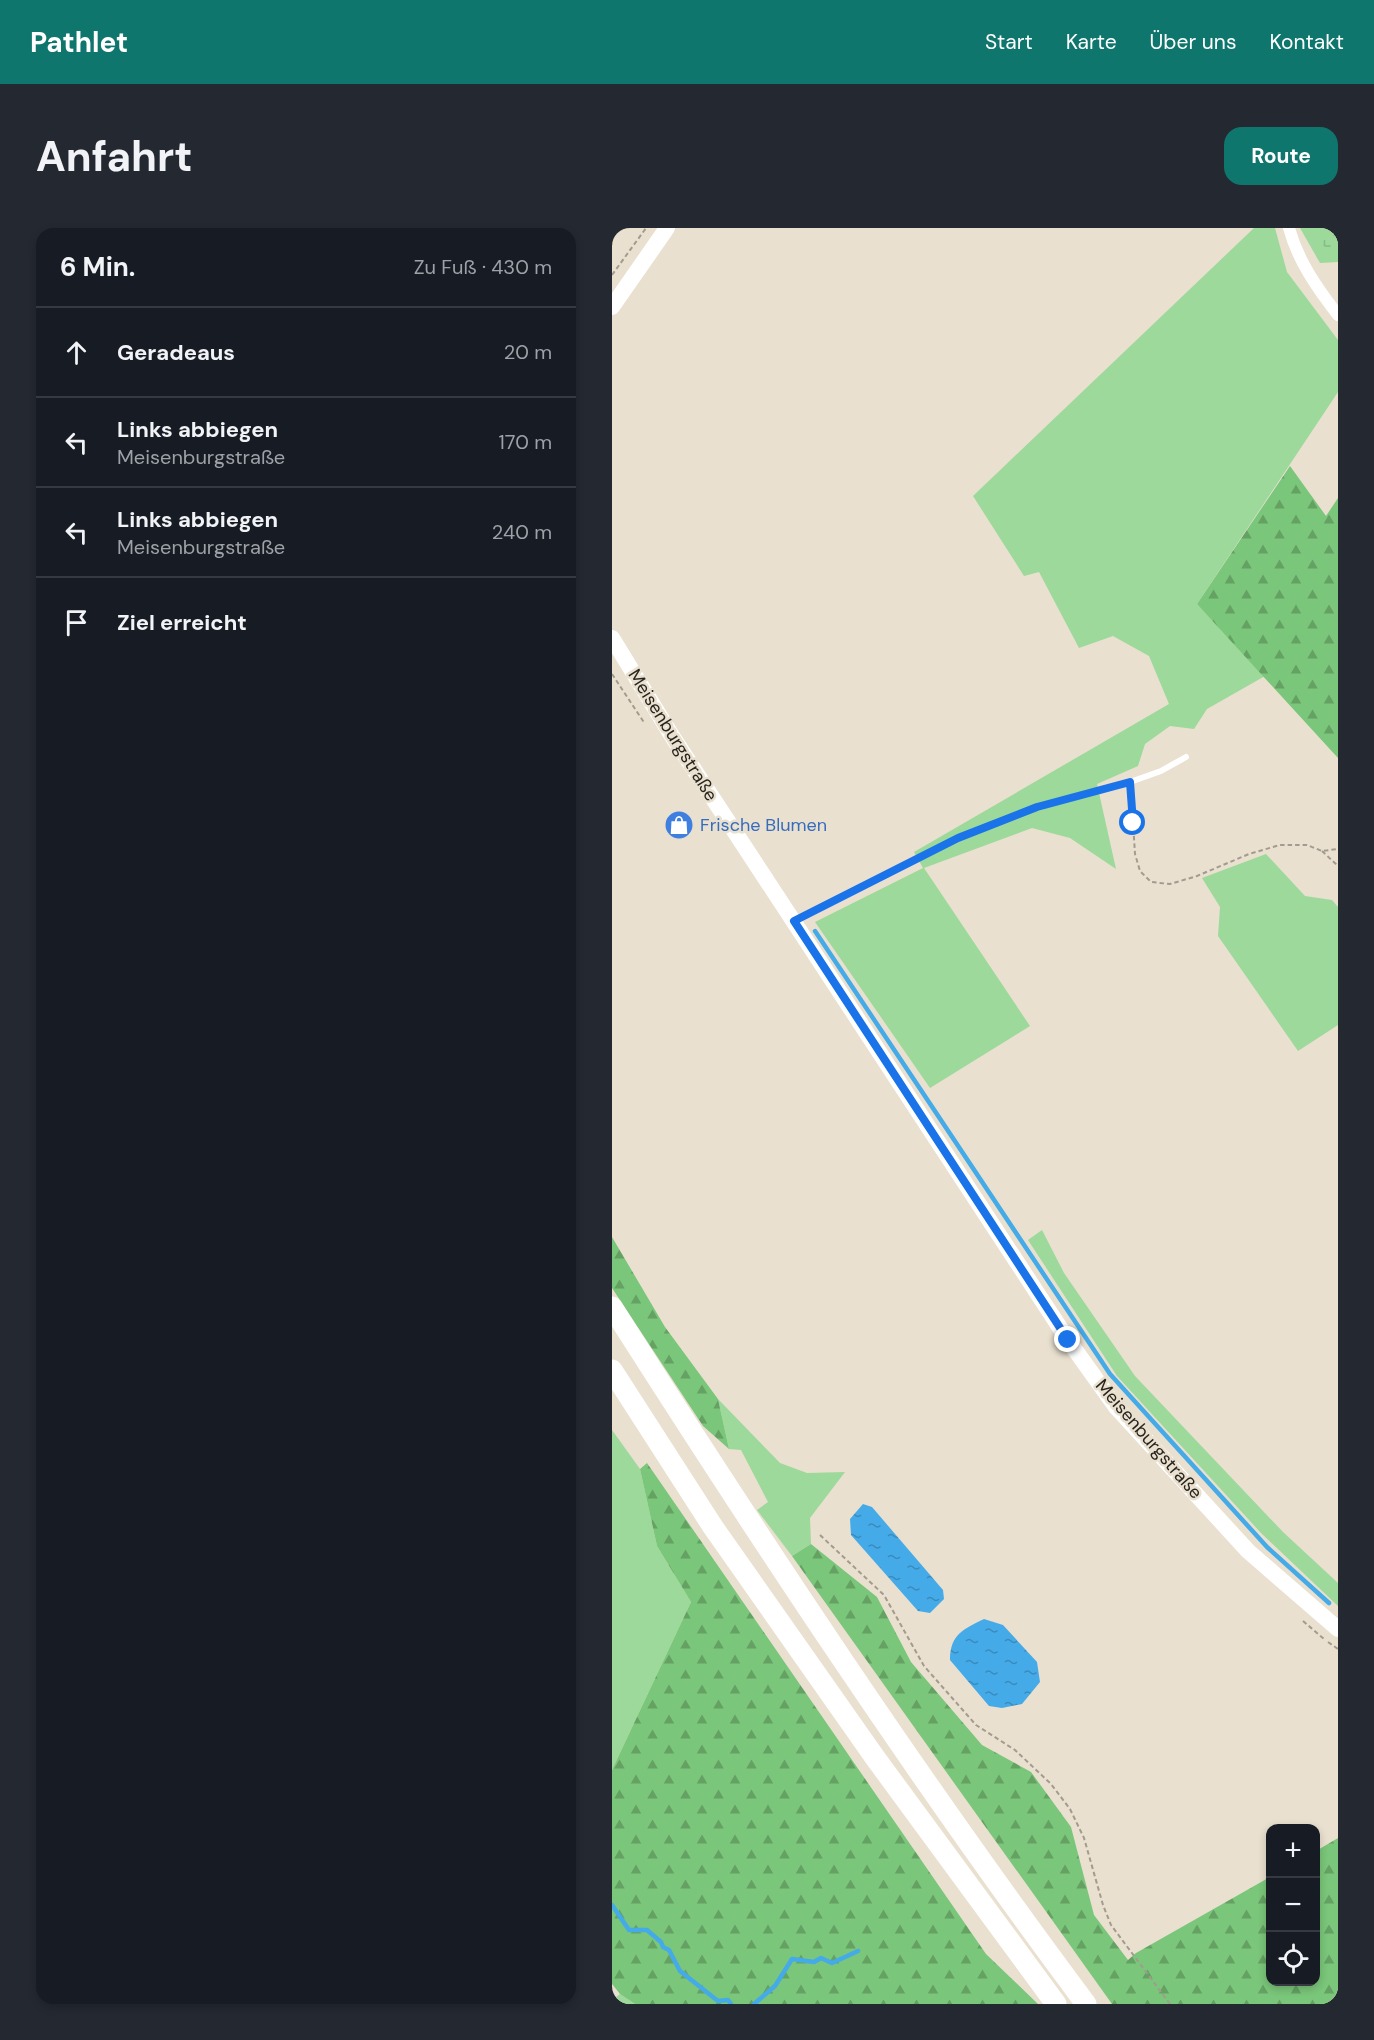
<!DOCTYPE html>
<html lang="de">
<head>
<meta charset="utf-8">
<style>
  body { margin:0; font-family:"DM Sans",sans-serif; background:#242831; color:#f1f3f6 }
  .controls { position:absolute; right:18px; bottom:18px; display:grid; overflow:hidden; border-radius:12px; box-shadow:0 3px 9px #0003 }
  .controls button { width:54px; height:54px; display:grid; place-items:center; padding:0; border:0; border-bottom:2px solid #363941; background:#171b24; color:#f1f3f6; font:30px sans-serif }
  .stop { position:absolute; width:18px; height:18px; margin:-14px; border:4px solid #1a73e8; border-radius:50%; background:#fff }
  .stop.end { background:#1a73e8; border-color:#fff; box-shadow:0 2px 6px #0008 }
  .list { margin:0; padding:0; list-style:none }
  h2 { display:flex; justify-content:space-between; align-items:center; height:78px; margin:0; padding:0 24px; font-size:26px }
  h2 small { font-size:20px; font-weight:400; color:#9ea1a6 }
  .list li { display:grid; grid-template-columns:39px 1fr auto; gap:18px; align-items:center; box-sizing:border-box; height:90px; padding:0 24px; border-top:2px solid #363941 }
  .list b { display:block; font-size:22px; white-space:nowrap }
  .list p { margin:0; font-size:20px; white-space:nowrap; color:#9ea1a6 }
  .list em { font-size:20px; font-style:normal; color:#9ea1a6 }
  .icon { flex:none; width:33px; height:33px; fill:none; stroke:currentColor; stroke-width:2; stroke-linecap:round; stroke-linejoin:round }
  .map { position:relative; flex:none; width:726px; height:1776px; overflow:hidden; border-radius:18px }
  header { display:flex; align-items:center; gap:36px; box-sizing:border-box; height:84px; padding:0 30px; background:#0f766e; color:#fff }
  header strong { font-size:28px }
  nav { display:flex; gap:33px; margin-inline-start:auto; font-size:21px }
  .intro { display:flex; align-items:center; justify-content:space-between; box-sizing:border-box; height:144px; padding:0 36px }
  h1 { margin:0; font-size:42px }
  .button { padding:15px 27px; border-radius:18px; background:#0f766e; color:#fff; font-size:21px; font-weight:700 }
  main { display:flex; gap:36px; padding:0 36px }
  aside { flex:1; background:#171b24; border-radius:18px; box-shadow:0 3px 9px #0003 }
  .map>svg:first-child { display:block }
  .grass { fill:#9cd99b }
  .forest { fill:url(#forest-firs) }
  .wetland { fill:url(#wetland-marsh) }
  .water { fill:url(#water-ripples) }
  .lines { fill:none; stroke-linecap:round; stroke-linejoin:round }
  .stream { stroke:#45aae8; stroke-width:4.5 }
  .path { stroke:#a29b8e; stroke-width:2; stroke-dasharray:4.5 3; stroke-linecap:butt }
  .lane { stroke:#fff; stroke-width:6 }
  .street { stroke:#fff; stroke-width:12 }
  .secondary { stroke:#fff; stroke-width:16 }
  .highway { stroke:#fff; stroke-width:21 }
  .route { stroke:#1a73e8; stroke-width:8 }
  .labels { text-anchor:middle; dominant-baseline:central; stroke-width:5; stroke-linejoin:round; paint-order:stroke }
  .street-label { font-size:18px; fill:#27241d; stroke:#e9e0cf }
  .shop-label { font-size:18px; fill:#366cbe; stroke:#e9e0cf; text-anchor:start }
</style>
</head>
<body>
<header>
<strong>Pathlet</strong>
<nav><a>Start</a><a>Karte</a><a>Über uns</a><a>Kontakt</a></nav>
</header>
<div class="intro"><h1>Anfahrt</h1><a class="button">Route</a></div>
<main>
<aside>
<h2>6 Min.<small>Zu Fuß · 430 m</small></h2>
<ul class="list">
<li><svg class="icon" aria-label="ahead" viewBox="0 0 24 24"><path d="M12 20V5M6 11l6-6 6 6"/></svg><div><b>Geradeaus</b></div><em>20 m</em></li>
<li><svg class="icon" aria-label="left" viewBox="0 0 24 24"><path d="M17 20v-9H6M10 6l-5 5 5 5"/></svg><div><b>Links abbiegen</b><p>Meisenburgstraße</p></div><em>170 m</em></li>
<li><svg class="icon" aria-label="left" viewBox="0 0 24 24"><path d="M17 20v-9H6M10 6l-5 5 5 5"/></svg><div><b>Links abbiegen</b><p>Meisenburgstraße</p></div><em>240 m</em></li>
<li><svg class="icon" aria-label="arrive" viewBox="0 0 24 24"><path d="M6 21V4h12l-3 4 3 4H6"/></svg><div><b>Ziel erreicht</b></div></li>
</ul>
</aside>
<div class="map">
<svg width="726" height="1776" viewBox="0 0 726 1776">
  <defs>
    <pattern id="forest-firs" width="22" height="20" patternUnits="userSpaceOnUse" patternTransform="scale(1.5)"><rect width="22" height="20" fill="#7ac67a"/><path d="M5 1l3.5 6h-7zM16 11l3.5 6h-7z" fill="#64a163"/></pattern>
    <pattern id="wetland-marsh" width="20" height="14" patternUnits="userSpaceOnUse" patternTransform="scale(1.5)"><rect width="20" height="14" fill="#9cd99b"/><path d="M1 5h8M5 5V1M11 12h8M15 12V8" fill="none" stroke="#86ba85"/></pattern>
    <pattern id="water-ripples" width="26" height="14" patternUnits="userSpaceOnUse" patternTransform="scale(1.5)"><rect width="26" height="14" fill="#45aae8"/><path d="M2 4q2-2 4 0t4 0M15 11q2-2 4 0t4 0" fill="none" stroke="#3a8abb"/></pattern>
  </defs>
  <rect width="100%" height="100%" fill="#e9e0cf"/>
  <g class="grass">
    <polygon points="642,0 663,0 675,44 726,112 726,164 585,376 653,448 595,481 582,501 558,498 533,516 526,538 485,556 504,641 458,610 420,600 312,640 418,798 318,860 203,694 311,640 302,624 557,476 537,428 501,408 467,420 427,344 412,348 361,268"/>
    <polygon points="688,0 726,0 726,34 708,35"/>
    <polygon points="654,626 693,668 720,672 726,679 726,797 686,823 606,708 608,679 590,650"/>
    <polygon points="430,1002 452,1045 523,1148 671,1304 726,1355 726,1378 649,1305 505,1148 416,1012"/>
    <polygon points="106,1171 168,1235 195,1245 233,1244 198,1290 199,1316 180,1328 145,1282 156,1274 129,1222 117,1221"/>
    <polygon points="0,1202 28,1241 45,1318 79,1374 0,1542"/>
    <polygon points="8,1766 23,1776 0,1776 0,1772"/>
  </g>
  <g class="forest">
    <polygon points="678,238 714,288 726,270 726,530 585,376"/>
    <polygon points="0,1009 53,1099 106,1171 117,1221 91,1198 0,1060"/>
    <polygon points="35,1235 374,1726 426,1776 23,1776 8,1766 0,1756 0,1542 79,1374 45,1318 28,1241"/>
    <polygon points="199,1316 265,1369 299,1434 370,1517 419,1544 459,1599 482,1687 516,1732 524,1725 658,1649 658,1754 704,1754 704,1623 726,1610 726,1776 500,1776 180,1328"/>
  </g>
  <polygon class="wetland" points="726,0 726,22 717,23 709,15"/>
  <g class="water">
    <polygon points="251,1276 260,1279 331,1362 332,1371 318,1385 306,1383 239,1307 238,1291"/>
    <path d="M372,1391l19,6 34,37 3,20 -18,22 -20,4 -13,-2 -39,-46c0,-26 14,-31 34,-41z"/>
  </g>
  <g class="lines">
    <g class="stream">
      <polyline points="203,703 498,1146 655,1319 717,1375"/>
      <polyline points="0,1677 17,1702 35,1702 49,1714 51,1719 57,1722 68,1743 106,1773 116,1772 119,1776"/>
      <polyline points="142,1776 163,1758 180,1731 202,1734 209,1730 220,1735 246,1723"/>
    </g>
    <g class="path">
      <polyline points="0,47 34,0"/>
      <polyline points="0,446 33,496"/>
      <polyline points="519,563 523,626 528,643 539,654 558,656 585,648 637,626 668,617 695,617 710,623 726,621"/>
      <polyline points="710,623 726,638"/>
      <polyline points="208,1307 272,1367 312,1438 364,1497 403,1522 439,1556 458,1581 472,1610 491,1677 499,1697 558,1776"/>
      <polyline points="691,1393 712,1411"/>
      <polyline points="716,1414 726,1421"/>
    </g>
    <polyline class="lane" points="183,693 346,610 425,579 518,554 549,543 574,529"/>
    <path class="street" d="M677,0c9,33 28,60 49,87"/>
    <g class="secondary">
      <polyline points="0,79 55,0"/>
      <polyline points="0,410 60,508 456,1112 504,1179 636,1323 726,1401"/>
    </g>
    <g class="highway">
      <path d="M0,1079c151,237 306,472 474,697"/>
      <polyline points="0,1142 101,1299 264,1531 444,1776"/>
    </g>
  </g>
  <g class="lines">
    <polyline class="route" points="456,1112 182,693 346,610 425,579 518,554 521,595"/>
  </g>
  <defs>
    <g id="shop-disc" transform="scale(1.5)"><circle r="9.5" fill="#3f7fe0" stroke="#e9e0cf"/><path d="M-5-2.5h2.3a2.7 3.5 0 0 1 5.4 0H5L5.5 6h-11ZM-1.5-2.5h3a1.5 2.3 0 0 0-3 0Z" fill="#fff"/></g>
  </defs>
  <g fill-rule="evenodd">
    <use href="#shop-disc" x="67" y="597"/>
  </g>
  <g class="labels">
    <g class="street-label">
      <text transform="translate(61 507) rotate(58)">Meisenburgstraße</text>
      <text transform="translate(537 1211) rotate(49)">Meisenburgstraße</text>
    </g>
    <g class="shop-label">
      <text x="88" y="597">Frische Blumen</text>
    </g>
  </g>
</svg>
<div class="controls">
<button>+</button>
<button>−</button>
<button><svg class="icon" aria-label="locate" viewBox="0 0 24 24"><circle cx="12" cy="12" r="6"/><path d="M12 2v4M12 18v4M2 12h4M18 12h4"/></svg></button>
</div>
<div class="stop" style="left:521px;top:595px"></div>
<div class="stop end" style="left:456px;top:1112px"></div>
</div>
</main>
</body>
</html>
